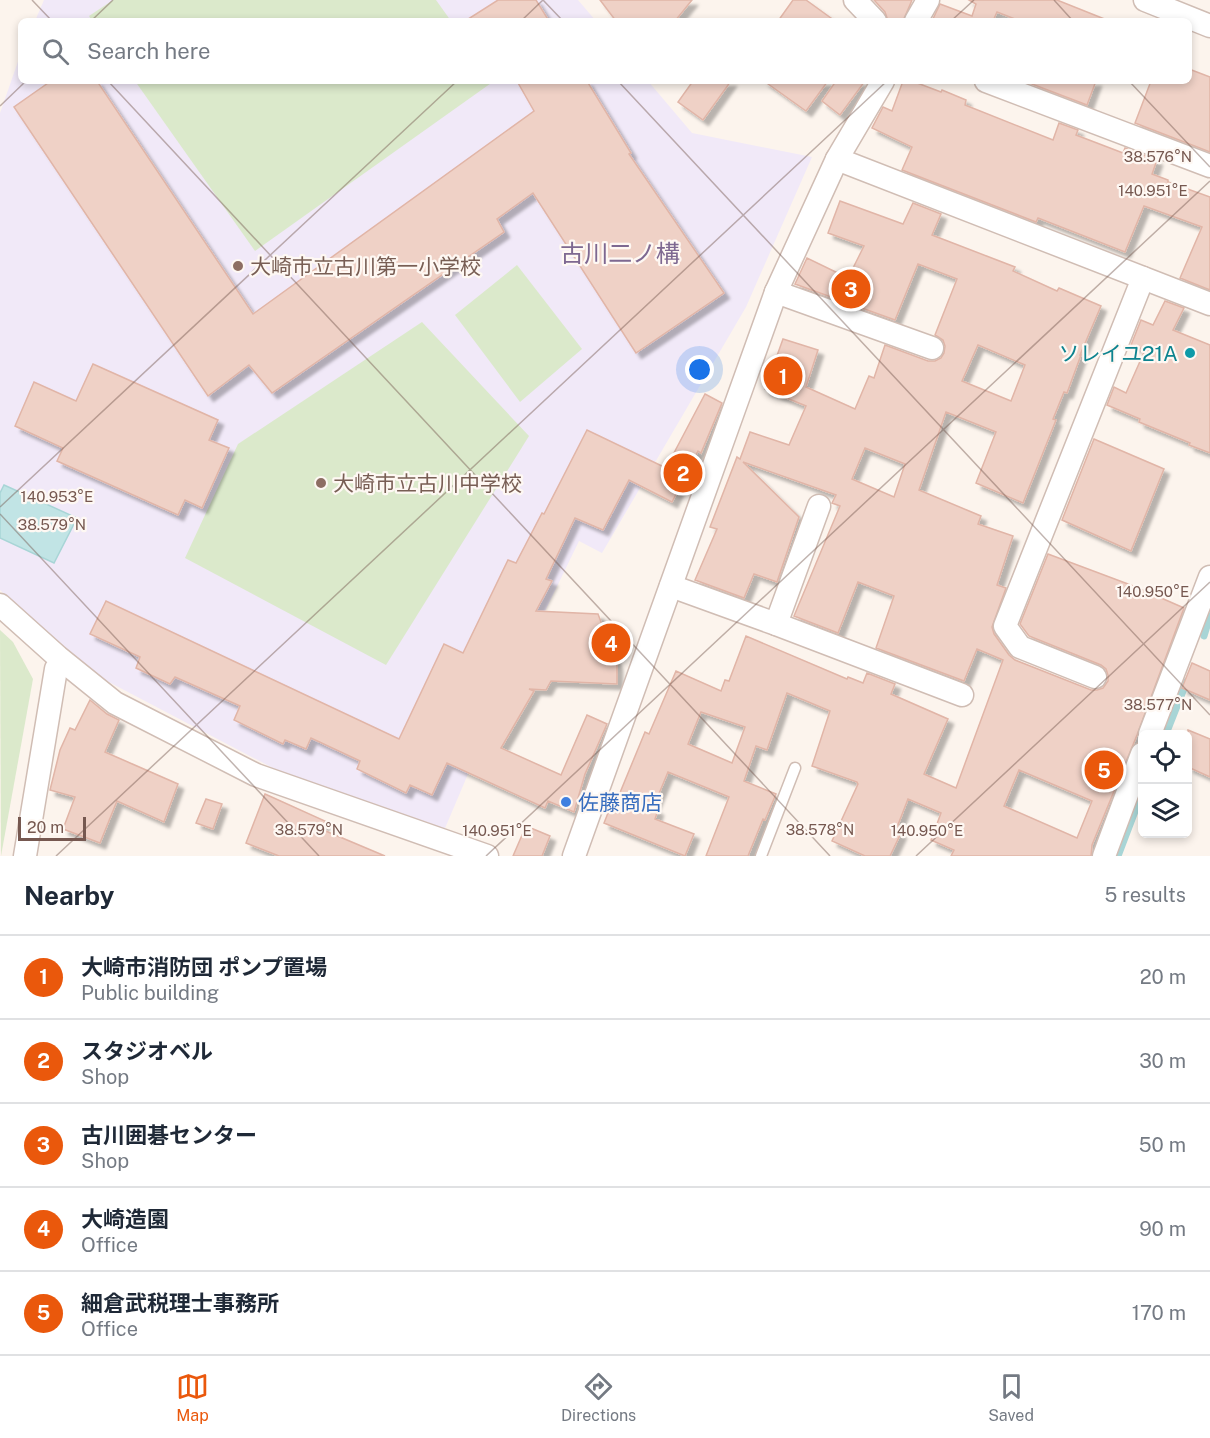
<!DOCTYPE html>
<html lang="en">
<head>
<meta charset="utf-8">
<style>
  body { margin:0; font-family:"Public Sans","Noto Sans JP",sans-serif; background:#f6f6f7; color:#1f2937 }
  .controls { position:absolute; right:18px; bottom:18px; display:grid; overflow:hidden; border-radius:9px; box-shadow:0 3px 9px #0003 }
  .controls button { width:54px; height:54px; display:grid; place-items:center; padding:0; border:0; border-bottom:2px solid #e0e1e3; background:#fff; color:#1f2937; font:30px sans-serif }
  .scale { position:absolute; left:18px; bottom:15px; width:68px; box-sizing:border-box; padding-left:6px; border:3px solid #765850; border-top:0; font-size:16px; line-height:21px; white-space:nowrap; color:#765850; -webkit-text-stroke:4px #fef8f3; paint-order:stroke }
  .you { position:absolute; left:700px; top:370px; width:21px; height:21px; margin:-15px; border:4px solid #fff; border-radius:50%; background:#1a73e8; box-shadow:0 0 0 9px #1a73e833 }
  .badge { display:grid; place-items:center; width:39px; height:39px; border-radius:50%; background:#ea580c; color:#fff; font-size:20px; font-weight:700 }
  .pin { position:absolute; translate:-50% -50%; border:3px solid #fff; box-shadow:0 2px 6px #0006 }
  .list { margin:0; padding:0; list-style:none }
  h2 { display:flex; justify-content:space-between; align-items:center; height:78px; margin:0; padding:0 24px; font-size:26px }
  h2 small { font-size:20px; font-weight:400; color:#747a83 }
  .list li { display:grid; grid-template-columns:39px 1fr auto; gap:18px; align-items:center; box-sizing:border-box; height:84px; padding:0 24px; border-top:2px solid #e0e1e3 }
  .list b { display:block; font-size:22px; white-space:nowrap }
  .list p { margin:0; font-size:20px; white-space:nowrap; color:#747a83 }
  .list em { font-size:20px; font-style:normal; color:#747a83 }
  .icon { flex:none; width:33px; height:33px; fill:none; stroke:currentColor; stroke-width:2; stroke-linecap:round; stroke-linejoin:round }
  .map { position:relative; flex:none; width:1210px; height:856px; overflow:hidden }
  .search { position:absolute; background:#fff; box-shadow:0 3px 9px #0003; left:18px; right:18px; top:18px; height:66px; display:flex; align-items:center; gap:15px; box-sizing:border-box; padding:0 21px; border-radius:9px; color:#747a83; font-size:22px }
  .sheet { height:498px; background:#fff }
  nav { display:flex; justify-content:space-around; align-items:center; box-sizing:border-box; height:84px; border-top:2px solid #e0e1e3; background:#fff; font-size:16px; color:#747a83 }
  nav a { display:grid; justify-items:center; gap:3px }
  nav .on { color:#ea580c }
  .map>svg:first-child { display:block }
  .education { fill:#f1e9f8 }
  .green { fill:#dbe9cb }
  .water { fill:#c1e4e5; stroke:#a8d5d6; stroke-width:1.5 }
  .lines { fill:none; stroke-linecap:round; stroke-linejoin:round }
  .stream { stroke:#a8d5d6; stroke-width:7 }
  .building { fill:#efd1c6; stroke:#e1b5a7; stroke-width:1.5; fill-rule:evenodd; filter:url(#shadow) }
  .lane-casing { stroke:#d0bdb4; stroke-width:13 }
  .street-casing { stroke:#d0bdb4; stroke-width:25 }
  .lane { stroke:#fff; stroke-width:10 }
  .street { stroke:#fff; stroke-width:22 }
  .ticks { fill:none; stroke:#765850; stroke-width:1.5; stroke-opacity:0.45 }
  .education-dot { fill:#8d6e63; stroke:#fef8f3; stroke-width:2 }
  .culture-dot { fill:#0f9aa8; stroke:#fef8f3; stroke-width:2 }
  .shop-dot { fill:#3f7fe0; stroke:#fef8f3; stroke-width:2 }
  .labels { text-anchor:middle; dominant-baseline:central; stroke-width:4.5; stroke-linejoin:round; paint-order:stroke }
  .education-label { font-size:21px; fill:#785e54; stroke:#fef8f3; text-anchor:start }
  .culture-label { font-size:21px; fill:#0d838f; stroke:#fef8f3; text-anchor:end }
  .shop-label { font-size:21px; fill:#366cbe; stroke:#fef8f3; text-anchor:start }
  .quarter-label { font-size:24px; fill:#7e6891; stroke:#fef8f3 }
  .ticks-label { font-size:15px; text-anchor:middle; fill:#765850; stroke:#fef8f3; stroke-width:4.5; stroke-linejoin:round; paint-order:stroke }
</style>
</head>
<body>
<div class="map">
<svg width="1210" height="856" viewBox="0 0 1210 856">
  <defs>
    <filter id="shadow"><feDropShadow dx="5.5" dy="5.5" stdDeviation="1.5" flood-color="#0004"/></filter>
  </defs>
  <rect width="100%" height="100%" fill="#fcf4ed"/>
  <g class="education">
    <polygon points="44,0 578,0 596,21 35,21"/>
    <polygon points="21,53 21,81 648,81 692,133 812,157 746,307 602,553 579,541 482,741 443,833 292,778 84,669 0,590 0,113"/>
  </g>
  <g class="green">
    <polygon points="113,0 436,0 451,21 92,21 89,16"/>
    <polygon points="135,81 494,81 255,251"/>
    <polygon points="517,265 582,349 520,402 455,315"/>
    <polygon points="422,322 529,436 386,665 185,558 238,444"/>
    <polygon points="0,630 13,642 33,679 1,856"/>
  </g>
  <polygon class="water" points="4,485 77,518 54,563 0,538 0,493"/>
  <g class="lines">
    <g class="stream">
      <polyline points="1204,636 1210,616"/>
      <polyline points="1166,734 1187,681"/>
      <polyline points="1118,856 1142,793"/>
    </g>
  </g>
  <g class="building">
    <polygon points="498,0 536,0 549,21 465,21"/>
    <polygon points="600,0 692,0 675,21 616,21"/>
    <polygon points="793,0 806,0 835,21 778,21"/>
    <polygon points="874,0 912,0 903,21 888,21 885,12"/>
    <polygon points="969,0 1057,0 1107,20 1020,21 997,12 993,21 932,21 940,4 972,16 976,4"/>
    <polygon points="1189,69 1210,77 1210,152 1135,123 1151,81 1189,81"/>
    <polygon points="51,81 97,81 253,314 534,111 517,81 587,81 631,153 629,154 724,293 636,353 533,193 497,219 504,232 272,393 249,365 208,396 14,107"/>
    <polygon points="693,81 731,81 703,120 678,102"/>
    <polygon points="764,81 828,81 806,111"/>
    <polygon points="836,81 865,81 840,115 822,101"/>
    <polygon points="903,81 912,81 941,92 942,90 966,100 965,105 1053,140 1059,123 1078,130 1076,135 1123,153 1125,148 1157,160 1152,174 1168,180 1168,182 1210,197 1210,290 1180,278 1202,227 1144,206 1125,252 1038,218 1036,222 902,170 912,147 872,128 883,107 892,111"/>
    <polygon points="1024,81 1096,81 1087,105"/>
    <path d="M840,201l63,23 10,-21 28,11 -9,21 83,32 -2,4 44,20 2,-3 42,18 -21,49h1l-14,38 -3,-1 -11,27 3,1 -33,83 -47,-20 20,-51 -50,-20 -27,78 62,26 -3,8 35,12 -16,49 9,3 -14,39 2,7 15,21 6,5 76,30h6l6,-2 5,-7v-6l-2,-6 -5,-4 -72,-29 -9,-12 28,-70 88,33 48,21 -47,127 -45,110 -1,11h-140l3,-6 -23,-10 10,-27 -33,-14 -12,31 5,3 -11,23h-25l-33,-15 26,-57 -1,-2 -45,-16 18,-55 -43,-18 -20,57 -11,-4 -12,35 32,13 -11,26 -2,-1 -15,37h-42l23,-59 -61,-25 -15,36 5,2 -3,9 39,15 -9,22 -81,-33 12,-30 3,2 26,-63 4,2 27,-63 45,20 4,-11 4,1 17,-45 101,43 1,-2 15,6 4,-10 28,11 -4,10 57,25 -24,55 32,14 47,-128 -26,-11 -13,32 -88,-33 18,-52 -36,-14 -20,51 -44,-17 46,-110 -8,-3 4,-8 -93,-33 56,55 -22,65 -23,-8 -10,24 -49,-18 22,-51 -7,-2 27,-70 3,2 10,-27 39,13 17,-39 -41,-17 18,-50 35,11 -12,37 49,22 14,-33 5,2 11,-33 43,16h7l6,-3 3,-5 1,-7 -2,-6 -8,-5 22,-56 -39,-15 -23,56 -100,-36 12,-26 41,20 16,-32 -36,-13zM978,345l47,20 -14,36 -49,-20zM865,448l40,16 -11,33 -42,-18zM701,712l44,15 -13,36 -44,-19zM1019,770l73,31 -15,37 -73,-32z"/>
    <polygon points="1165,301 1184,308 1173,330 1210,345 1210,453 1189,445 1190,443 1139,422 1140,419 1107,405 1114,387 1126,393 1145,350 1131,345 1141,320 1153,325"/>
    <polygon points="93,364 218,420 209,440 229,448 202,508 185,500 178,515 57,461 63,448 15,426 34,382 76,401"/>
    <polygon points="705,394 722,403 701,453 698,451 672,502 629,480 603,530 575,518 546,579 552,581 536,611 598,614 617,665 617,684 551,681 546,690 529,689 534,691 501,748 561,775 587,715 607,724 585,774 574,812 548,801 545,808 447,763 432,795 410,785 406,793 357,769 360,761 311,738 306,749 285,740 283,744 234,720 240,706 175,677 170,684 136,668 140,657 90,634 106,601 399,739 444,644 463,653 508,560 516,563 542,513 544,514 587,430 666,468"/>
    <polygon points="1094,439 1164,469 1131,551 1062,520"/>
    <polygon points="1192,663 1210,671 1210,700 1182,688"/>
    <polygon points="90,700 107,714 119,720 105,752 178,784 164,822 117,801 100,843 63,829 75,797 50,790 60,750 70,728 75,730"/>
    <polygon points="1188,730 1210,739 1210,777 1188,767"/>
    <polygon points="265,794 325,821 321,829 385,856 279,856 246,843"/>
    <polygon points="206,799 222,804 213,829 196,823"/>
    <polygon points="526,826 550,836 542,856 513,856"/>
  </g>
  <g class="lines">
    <g class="lane-casing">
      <polyline id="lane" points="761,856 795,768"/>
    </g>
    <g class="street-casing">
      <g id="street">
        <polyline points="855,0 875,21"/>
        <polyline points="1145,0 1210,26"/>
        <polyline points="916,21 928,0"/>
        <polyline points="986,81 1210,166"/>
        <polyline points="837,159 1210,304"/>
        <polyline points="776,292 932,348"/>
        <polyline points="671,586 776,624 819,506"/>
        <polyline points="0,605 58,657 115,703 256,775 487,856"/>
        <polyline points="776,624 962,695"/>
        <polyline points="1095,677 1020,647 1005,626 1143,278"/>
        <polyline points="1150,734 1210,577"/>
        <polyline points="25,856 56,669"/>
        <polyline points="574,856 776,292 837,159 883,81"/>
        <polyline points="1104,856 1142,754"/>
      </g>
    </g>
    <use href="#lane" class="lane"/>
    <use href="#street" class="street"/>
  </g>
  <path class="ticks" d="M32,0l20,21M543,0l20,21M1054,0l19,21M91,21l22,-21M521,21l22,-21M951,21l23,-21M108,81l722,775M618,81l592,634M1129,81l81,86M0,106l26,-25M0,507l457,-426M0,514l319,342M56,856l831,-775M486,856l724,-675M916,856l294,-274"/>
  <g class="education-dot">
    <circle cx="238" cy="266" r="6"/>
    <circle cx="321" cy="483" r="6"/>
  </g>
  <circle class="culture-dot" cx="1190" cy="353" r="6"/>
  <circle class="shop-dot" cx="566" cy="802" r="6"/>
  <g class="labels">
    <g class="education-label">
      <text x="250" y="266">大崎市立古川第一小学校</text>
      <text x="333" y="483">大崎市立古川中学校</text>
    </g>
    <g class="culture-label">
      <text x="1178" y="353">ソレイユ21A</text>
    </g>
    <g class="shop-label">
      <text x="578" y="802">佐藤商店</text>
    </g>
    <g class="quarter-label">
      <text x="620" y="253">古川二ノ構</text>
    </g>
  </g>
  <g class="ticks-label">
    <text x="1158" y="162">38.576°N</text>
    <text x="1153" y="196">140.951°E</text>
    <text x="57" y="502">140.953°E</text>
    <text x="52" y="530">38.579°N</text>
    <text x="1153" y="597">140.950°E</text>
    <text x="1158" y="710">38.577°N</text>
    <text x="309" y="835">38.579°N</text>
    <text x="820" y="835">38.578°N</text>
    <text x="497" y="836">140.951°E</text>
    <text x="927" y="836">140.950°E</text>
  </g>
</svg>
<div class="controls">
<button><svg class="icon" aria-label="locate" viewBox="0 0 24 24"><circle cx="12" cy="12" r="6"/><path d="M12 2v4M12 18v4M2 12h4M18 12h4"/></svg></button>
<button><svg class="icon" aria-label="layers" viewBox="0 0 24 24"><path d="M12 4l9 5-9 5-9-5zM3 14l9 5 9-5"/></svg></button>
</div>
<div class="scale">20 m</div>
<div class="you"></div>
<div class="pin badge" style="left:783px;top:376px">1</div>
<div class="pin badge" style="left:683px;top:473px">2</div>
<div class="pin badge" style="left:851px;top:289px">3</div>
<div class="pin badge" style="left:611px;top:643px">4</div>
<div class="pin badge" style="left:1104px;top:770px">5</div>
<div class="search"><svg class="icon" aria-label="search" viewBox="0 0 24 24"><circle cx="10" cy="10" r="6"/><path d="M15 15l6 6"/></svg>Search here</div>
</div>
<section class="sheet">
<h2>Nearby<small>5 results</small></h2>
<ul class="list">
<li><span class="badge">1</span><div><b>大崎市消防団 ポンプ置場</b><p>Public building</p></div><em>20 m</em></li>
<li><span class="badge">2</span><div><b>スタジオベル</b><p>Shop</p></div><em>30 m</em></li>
<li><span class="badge">3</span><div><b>古川囲碁センター</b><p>Shop</p></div><em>50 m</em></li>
<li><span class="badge">4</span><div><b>大崎造園</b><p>Office</p></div><em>90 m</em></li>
<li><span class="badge">5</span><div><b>細倉武税理士事務所</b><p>Office</p></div><em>170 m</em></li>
</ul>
</section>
<nav>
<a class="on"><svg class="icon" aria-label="map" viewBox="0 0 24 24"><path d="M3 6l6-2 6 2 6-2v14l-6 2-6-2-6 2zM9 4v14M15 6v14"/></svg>Map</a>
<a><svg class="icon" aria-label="directions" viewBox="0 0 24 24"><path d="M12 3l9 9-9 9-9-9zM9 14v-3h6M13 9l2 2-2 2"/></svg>Directions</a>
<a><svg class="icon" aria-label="saved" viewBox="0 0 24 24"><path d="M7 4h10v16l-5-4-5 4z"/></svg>Saved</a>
</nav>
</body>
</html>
